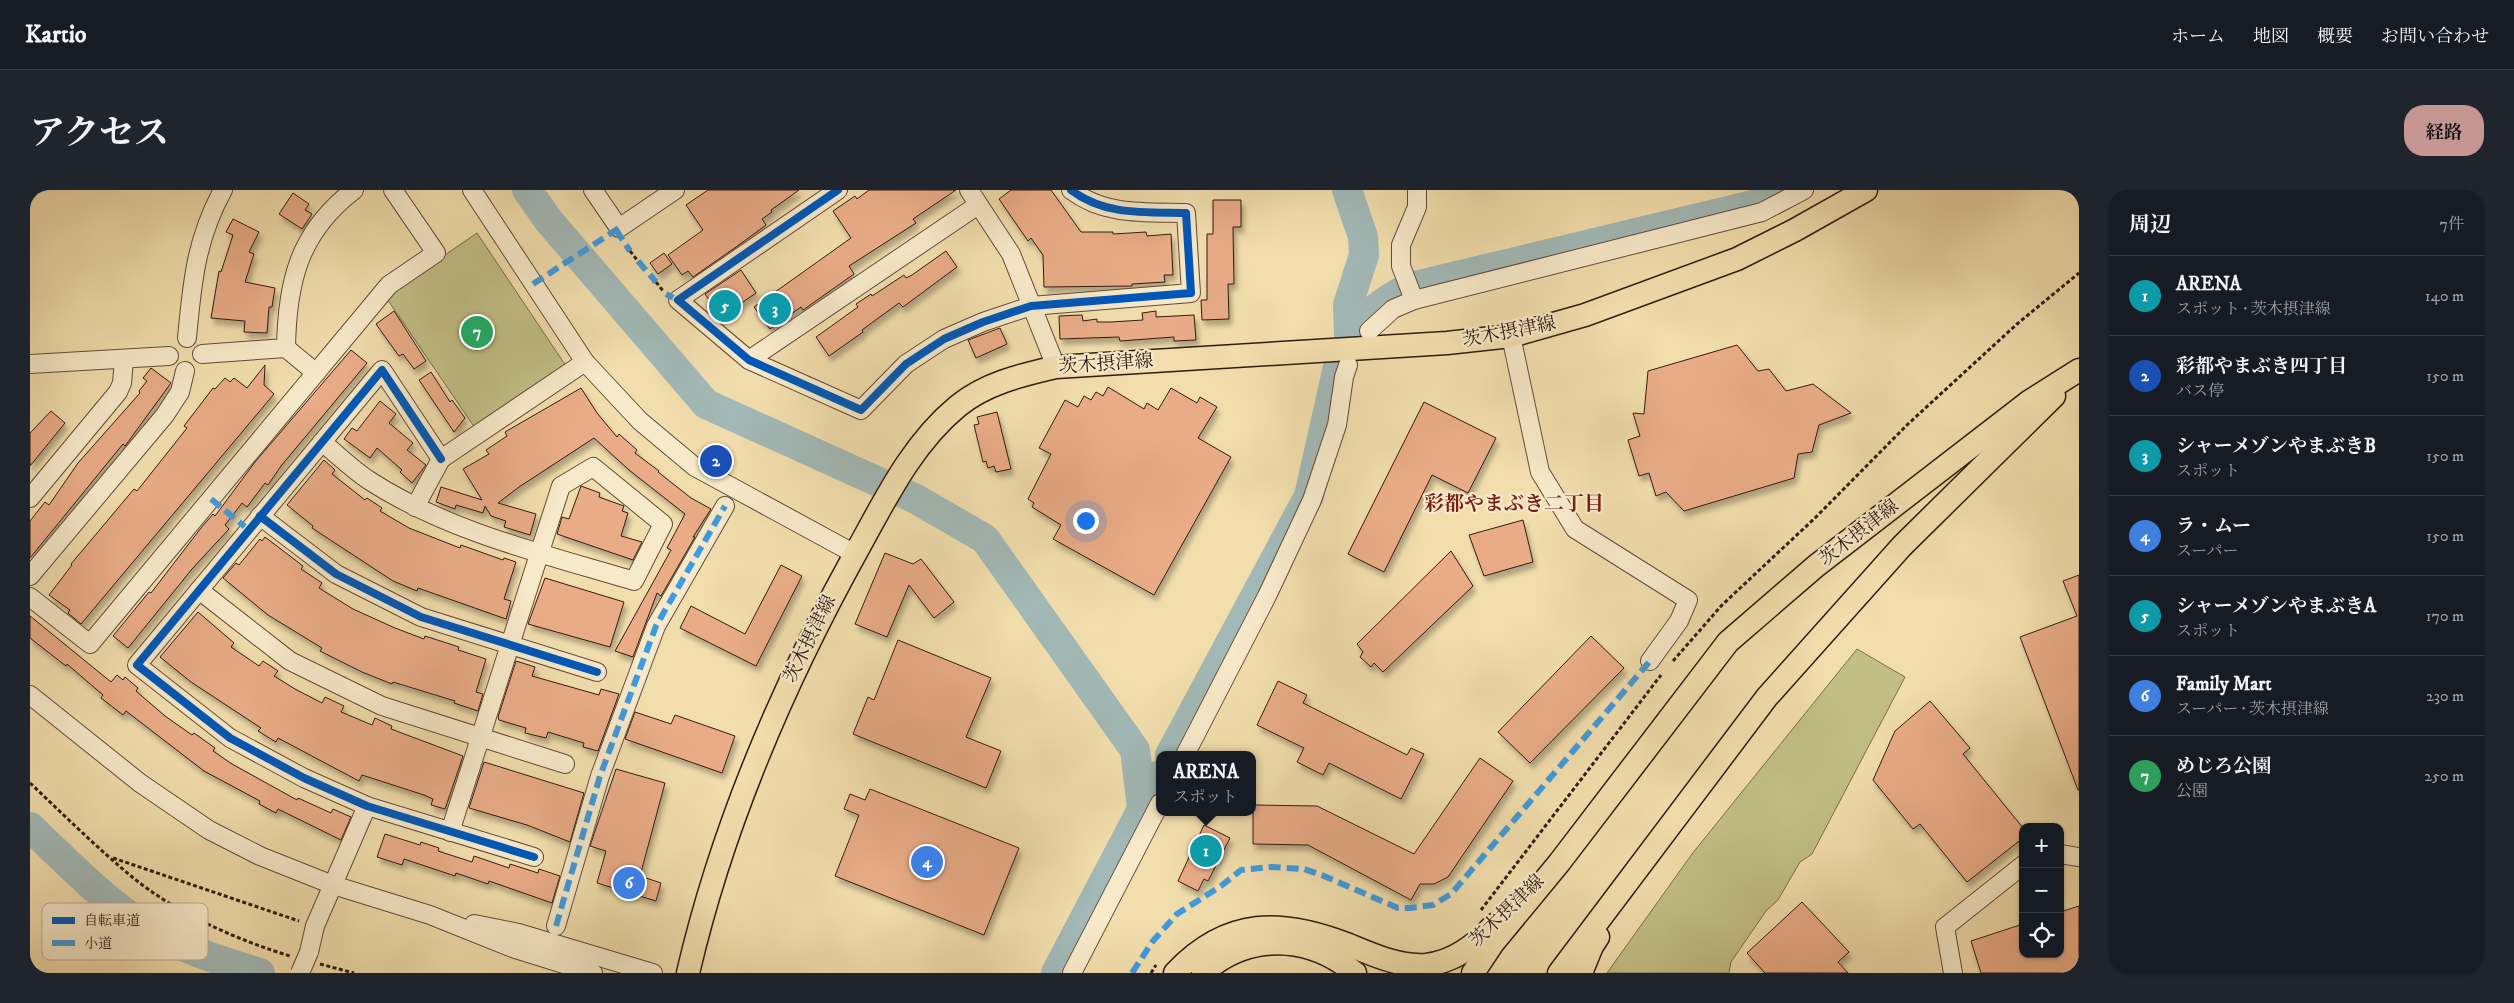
<!DOCTYPE html>
<html lang="ja">
<head>
<meta charset="utf-8">
<style>
  body { margin:0; font-family:"IM FELL DW Pica","Noto Serif JP",serif; background:#20242c; color:#f1f3f6 }
  .controls { position:absolute; right:15px; bottom:15px; display:grid; overflow:hidden; border-radius:10px; box-shadow:0 1px 4px #0004 }
  .controls button { width:45px; height:45px; display:grid; place-items:center; padding:0; border:0; border-bottom:1px solid #363941; background:#171b24; color:#f1f3f6; font:25px sans-serif }
  .you { position:absolute; left:1055px; top:330px; width:18px; height:18px; margin:-12px; border:4px solid #fff; border-radius:50%; background:#1a73e8; box-shadow:0 0 0 8px #1a73e833 }
  .badge { display:grid; place-items:center; width:32px; height:32px; border-radius:50%; background:#c59692; color:#fff; font-size:16px; font-weight:700 }
  .pin { position:absolute; translate:-50% -50%; border:2px solid #fff; box-shadow:0 1px 5px #0006 }
  .popup { position:absolute; left:1126px; top:561px; width:100px; height:65px; box-sizing:border-box; display:grid; place-content:center; border-radius:10px; background:#171b24; filter:drop-shadow(0 1px 4px #0005); font-size:16px; white-space:nowrap; color:#9ea1a6 }
  .popup b { font-size:19px; color:#f1f3f6 }
  .popup::after { content:''; position:absolute; left:50%; top:100%; margin-left:-10px; border:10px solid transparent; border-top-color:#171b24 }
  .list { margin:0; padding:0; list-style:none }
  h2 { display:flex; justify-content:space-between; align-items:center; height:65px; margin:0; padding:0 20px; font-size:21px }
  h2 small { font-size:16px; font-weight:400; color:#9ea1a6 }
  .list li { display:grid; grid-template-columns:32px 1fr auto; gap:15px; align-items:center; box-sizing:border-box; height:80px; padding:0 20px; border-top:1px solid #363941 }
  .list b { display:block; font-size:19px; white-space:nowrap }
  .list p { margin:0; font-size:16px; white-space:nowrap; color:#9ea1a6 }
  .list em { font-size:16px; font-style:normal; color:#9ea1a6 }
  .icon { flex:none; width:28px; height:28px; fill:none; stroke:currentColor; stroke-width:2; stroke-linecap:round; stroke-linejoin:round }
  .map { position:relative; flex:none; width:2049px; height:783px; overflow:hidden; border-radius:20px }
  header { display:flex; align-items:center; gap:30px; box-sizing:border-box; height:70px; padding:0 25px; background:#171b24; border-bottom:1px solid #363941 }
  header strong { font-size:24px }
  nav { display:flex; gap:28px; margin-inline-start:auto; font-size:18px }
  .intro { display:flex; align-items:center; justify-content:space-between; box-sizing:border-box; height:120px; padding:0 30px }
  h1 { margin:0; font-size:35px }
  .button { padding:12px 22px; border-radius:20px; background:#c59692; color:#111; font-size:18px; font-weight:700 }
  main { display:flex; gap:30px; padding:0 30px }
  aside { flex:1; background:#171b24; border-radius:20px; box-shadow:0 1px 4px #0004 }
  .map>svg:first-child { display:block }
  .green { fill:#c1bf85; stroke:#7a6c4a }
  .lines { fill:none; stroke-linecap:round; stroke-linejoin:round }
  .river { stroke:#a2b9b7; stroke-width:30 }
  .building { fill:#e9ac87; stroke:#321910; filter:url(#shadow) }
  .minor-casing { stroke:#624a37; stroke-width:20 }
  .major-casing { stroke:#321910; stroke-width:25 }
  .path { stroke:#321910; stroke-width:3; stroke-dasharray:4 2.5; stroke-linecap:butt }
  .minor { stroke:#f7eaca; stroke-width:18 }
  .major { stroke:#f2dead; stroke-width:22 }
  .minor-bridge-casing { stroke:#624a37; stroke-width:20; stroke-linecap:butt }
  .minor-bridge { stroke:#f7eaca; stroke-width:18 }
  .quiet { stroke:#3e9bde; stroke-width:6; stroke-dasharray:12 6; stroke-linecap:butt }
  .cycleway-casing { stroke:#f7eaca; stroke-width:11 }
  .cycleway { stroke:#0057b8; stroke-width:8 }
  .labels { text-anchor:middle; dominant-baseline:central; stroke-width:4.5; stroke-linejoin:round; paint-order:stroke }
  .street-label { font-size:19px; fill:#321910; stroke:#f7eaca }
  .neighbourhood-label { font-size:20px; font-weight:bold; fill:#7a1f14; stroke:#f7eaca }
  .key { fill:#f7eaca; stroke:#bcab92; stroke-width:1 }
  .key-label { font-size:14px; fill:#321910 }
</style>
</head>
<body>
<header>
<strong>Kartio</strong>
<nav><a>ホーム</a><a>地図</a><a>概要</a><a>お問い合わせ</a></nav>
</header>
<div class="intro"><h1>アクセス</h1><a class="button">経路</a></div>
<main>
<div class="map">
<svg width="2049" height="783" viewBox="0 0 2049 783">
  <defs>
    <filter id="shadow"><feDropShadow dx="3" dy="5.5" stdDeviation="2.5" flood-color="#0004"/></filter>
  </defs>
  <rect width="100%" height="100%" fill="#f2dead"/>
  <filter id="stains"><feTurbulence type="fractalNoise" baseFrequency=".004" numOctaves="4"/><feColorMatrix values="0 0 0 0 .2 0 0 0 0 .09 0 0 0 0 .02 0 0 0 .5 -.17"/></filter>
  <radialGradient id="worn" r=".72"><stop offset=".6" stop-color="#630" stop-opacity="0"/><stop offset="1" stop-color="#630" stop-opacity=".3"/></radialGradient>
  <g class="green">
    <polygon points="447,43 536,176 445,238 357,109 364,100"/>
    <polygon points="1827,459 1875,487 1782,664 1770,672 1748,710 1736,721 1701,772 1699,783 1577,783 1662,664"/>
  </g>
  <g class="lines">
    <g class="river">
      <polyline points="497,0 519,31 676,214 886,309 955,349 1105,560 1112,618"/>
      <polyline points="1317,0 1333,47 1334,65 1318,115 1319,143"/>
      <path d="M1319,143c20,-19 39,-38 66,-47l346,-83 24,-13"/>
      <polyline points="1140,565 1279,306 1308,177"/>
      <path d="M0,637c37,35 73,73 116,100 35,22 75,34 114,46"/>
      <polyline points="1026,783 1130,585"/>
    </g>
  </g>
  <g class="building">
    <polygon points="678,0 769,0 741,20 742,22 732,29 736,35 706,57 663,87 658,81 652,85 638,65 673,40 656,15"/>
    <polygon points="839,0 926,0 883,29 886,33 819,76 824,84 773,120 771,117 740,139 724,117 821,48 803,21 825,6 827,9"/>
    <polygon points="981,0 1021,0 1051,42 1083,42 1083,44 1116,42 1117,46 1141,44 1143,85 1134,85 1135,92 1102,94 1102,96 1014,97 1013,65 1001,48 998,51 969,9"/>
    <polygon points="263,3 279,14 275,20 282,24 272,39 249,24"/>
    <polygon points="1183,10 1211,10 1211,37 1203,37 1204,94 1198,94 1199,129 1172,130 1171,110 1177,110 1177,44 1183,44"/>
    <polygon points="203,29 229,42 219,62 224,64 215,92 245,98 242,117 239,117 237,143 214,142 215,131 181,128 189,81 191,82 203,45 196,42"/>
    <polygon points="916,61 927,77 873,117 869,113 832,140 833,142 799,166 786,147 828,117 826,114 841,104 842,106 874,85 876,88 882,85"/>
    <polygon points="634,63 642,74 628,84 620,73"/>
    <polygon points="711,80 726,103 691,127 675,104"/>
    <polygon points="364,121 396,171 384,179 373,164 369,166 346,134"/>
    <polygon points="1126,121 1126,127 1164,125 1166,150 1144,151 1144,147 1090,151 1089,147 1030,149 1029,126 1052,125 1053,131 1067,129 1067,132 1081,132 1113,130 1112,123"/>
    <polygon points="970,138 977,154 946,168 938,150"/>
    <polygon points="1707,155 1728,181 1739,179 1756,201 1783,194 1821,223 1789,235 1782,262 1768,264 1764,288 1654,321 1636,302 1626,306 1619,283 1609,286 1598,250 1610,246 1603,223 1614,224 1618,181"/>
    <polygon points="321,160 337,173 251,276 238,295 235,293 217,317 212,313 195,335 199,339 162,379 98,458 83,446 119,402 121,403 171,338 183,324 185,326 225,272"/>
    <polygon points="235,175 234,195 244,204 51,434 38,423 40,420 19,405 42,375 41,374 104,299 107,301 157,238 154,236 183,198 185,199 195,188 200,192 204,188 217,198"/>
    <polygon points="121,178 141,193 95,256 93,254 0,368 0,331 15,312 19,315 48,273 110,203 109,201 117,191 113,188"/>
    <polygon points="401,182 420,212 422,210 435,228 424,242 389,190"/>
    <polygon points="1078,197 1114,219 1117,213 1128,220 1141,198 1167,213 1170,207 1187,217 1168,248 1201,267 1124,405 1023,349 1031,335 1002,317 1004,313 998,309 1021,264 1009,258 1035,210 1048,217 1054,206 1061,210 1066,202 1073,206"/>
    <polygon points="551,198 567,223 587,247 589,244 607,260 605,263 629,281 628,282 661,308 681,319 663,347 665,347 631,406 627,403 603,467 585,461 641,360 637,358 655,324 599,280 564,248 489,297 468,313 506,324 500,345 474,337 476,331 461,326 455,316 453,323 426,315 425,319 406,312 411,297 452,310 433,279 459,264 456,260 477,246 475,242"/>
    <polygon points="350,211 366,224 359,233 383,253 377,260 396,275 382,293 370,282 372,280 347,258 340,268 314,249 322,238 327,241"/>
    <polygon points="1394,212 1466,248 1438,303 1402,285 1354,382 1318,364"/>
    <polygon points="21,221 35,233 0,276 0,243"/>
    <polygon points="967,222 981,279 966,282 964,276 958,278 956,271 953,272 944,235 949,234 947,227"/>
    <polygon points="294,270 305,280 302,284 335,310 337,308 352,318 350,321 379,338 430,358 431,355 473,370 474,368 486,372 474,409 481,411 476,429 388,398 387,401 363,391 282,338 283,336 257,315"/>
    <polygon points="551,296 570,303 569,307 594,316 592,321 598,323 591,346 612,352 603,370 527,344 532,327 539,329"/>
    <polygon points="1493,330 1503,372 1454,386 1439,345"/>
    <polygon points="235,347 273,376 271,379 292,393 289,398 323,419 365,438 394,449 395,446 429,457 428,460 456,469 446,502 453,504 448,521 424,513 425,511 363,492 362,494 332,482 290,461 292,458 238,425 193,388 206,373 209,375 230,349 232,351"/>
    <polygon points="1421,361 1443,396 1353,482 1344,473 1341,477 1330,467 1333,462 1327,454"/>
    <polygon points="855,363 883,374 891,369 924,412 904,428 879,395 857,447 825,434"/>
    <polygon points="751,375 772,386 726,476 650,438 661,416 715,444"/>
    <polygon points="2049,385 2049,600 2048,600 1990,447 2047,426 2033,391"/>
    <polygon points="515,388 594,412 580,457 498,434"/>
    <polygon points="168,422 204,453 201,457 229,476 233,471 248,481 244,486 265,499 292,513 295,507 314,516 311,522 342,535 345,528 362,536 361,539 433,566 415,619 401,615 403,609 394,605 332,585 329,591 248,548 246,552 228,541 231,538 161,492 130,467"/>
    <polygon points="0,426 81,492 87,485 93,490 95,487 108,498 106,501 135,526 162,545 164,543 185,558 183,561 202,574 267,610 268,608 301,623 303,619 321,627 311,650 248,619 246,623 229,614 230,611 174,581 96,521 93,525 71,508 73,505 37,474 36,476 0,448"/>
    <polygon points="1561,446 1594,478 1500,573 1468,542"/>
    <polygon points="868,450 961,488 936,547 971,561 956,598 823,544 838,507 844,510"/>
    <polygon points="486,471 505,477 502,486 569,505 571,499 589,504 568,561 553,557 554,553 518,542 516,548 495,543 496,538 469,530 468,527"/>
    <polygon points="1248,491 1277,505 1273,513 1377,565 1381,558 1394,564 1371,609 1299,573 1293,585 1267,572 1274,558 1227,535"/>
    <polygon points="1900,511 1940,558 1933,564 1993,638 1993,648 1937,692 1890,634 1883,639 1843,590 1865,541"/>
    <polygon points="605,522 641,534 645,525 705,546 692,583 595,549"/>
    <polygon points="1450,568 1483,591 1418,687 1404,694 1390,694 1381,710 1278,655 1223,654 1223,615 1287,616 1384,664"/>
    <polygon points="454,572 554,603 540,652 497,635 439,618"/>
    <polygon points="586,579 635,593 610,686 631,693 626,711 567,693 576,661 560,656"/>
    <polygon points="840,599 989,658 954,745 805,686 829,625 814,619 820,604 835,610"/>
    <polygon points="1174,635 1200,648 1178,691 1174,689 1168,701 1148,691"/>
    <polygon points="355,644 390,655 391,652 409,658 408,661 442,672 444,666 479,678 480,674 508,683 509,679 530,686 522,713 459,691 458,694 426,683 425,686 374,669 372,675 347,667"/>
    <polygon points="1772,712 1819,762 1808,772 1818,783 1735,783 1717,763"/>
    <polygon points="2049,716 2049,783 1951,783 1941,751 1993,734 1993,764 2030,764 2030,722"/>
  </g>
  <g class="lines">
    <g class="minor-casing">
      <g id="minor">
        <polyline points="442,0 555,172 610,231 665,277 825,364"/>
        <polyline points="563,0 589,38 645,0"/>
        <path d="M808,0l-160,110 71,60 112,50 45,-46 38,-25 39,-17 48,-16 160,-13 -5,-80c-40,-1 -81,3 -115,-23"/>
        <polyline points="939,0 981,64 1026,177"/>
        <polyline points="1384,110 1371,76 1371,55 1387,17 1387,0"/>
        <polyline points="1339,141 1363,119 1384,110 1732,22 1774,0"/>
        <polyline points="1481,146 1510,282 1545,339 1658,410 1649,431 1620,471"/>
        <path d="M157,148c5,-55 9,-99 36,-148"/>
        <polyline points="256,158 286,183"/>
        <path d="M172,164l84,-6c1,-66 13,-116 68,-158"/>
        <polyline points="719,170 948,15"/>
        <polyline points="0,174 139,166"/>
        <path d="M292,252c16,13 31,28 48,39 79,51 174,73 264,100l29,-57 -70,-57 -32,19c-37,115 -74,231 -111,346"/>
        <polyline points="411,269 352,180 107,475 200,548 274,588 337,616 504,667"/>
        <polyline points="0,308 88,202 92,193 94,169"/>
        <polyline points="385,317 411,269 555,172"/>
        <polyline points="230,326 306,384 391,427 567,482"/>
        <polyline points="0,386 135,225 150,202 155,181"/>
        <polyline points="169,400 260,471 352,516 535,574"/>
        <polyline points="0,407 60,454 359,95 406,63 363,0"/>
        <polyline points="0,505 110,593 179,640 230,666 303,695 400,725 485,759 563,783"/>
        <polyline points="1155,565 1237,406 1282,310 1307,235 1314,187 1318,175"/>
        <polyline points="2030,664 2049,667"/>
        <polyline points="444,734 489,743 623,783"/>
        <polyline points="526,736 570,586 626,436 695,316"/>
        <polyline points="279,762 285,736 337,616"/>
        <polyline points="1042,783 1130,613"/>
        <polyline points="1923,783 1915,737 1993,675"/>
      </g>
    </g>
    <g class="major-casing">
      <g id="major">
        <path d="M658,783c35,-151 96,-291 171,-426 28,-51 54,-104 99,-141 28,-23 64,-31 98,-39l391,-24 64,-7 74,-21 152,-56 58,-29 71,-40"/>
        <path d="M1145,783c53,-56 107,-54 174,-28 24,10 51,22 77,20 28,-3 49,-20 68,-40"/>
        <path d="M1173,783c45,-41 106,-38 152,0"/>
        <polyline points="1443,783 1463,753 1529,673 1698,452 1786,376 2000,211 2049,180"/>
        <polyline points="1529,783 1737,507 1872,356 2024,206"/>
        <polyline points="1551,783 1562,756 1568,747"/>
      </g>
    </g>
    <g class="path">
      <polyline points="600,61 608,71"/>
      <polyline points="626,92 634,102"/>
      <polyline points="1643,471 1692,415 1785,328 1878,234 1987,134 2049,83"/>
      <path d="M0,593c33,31 66,64 101,93 43,36 106,64 159,80"/>
      <polyline points="83,668 269,731"/>
      <polyline points="1451,720 1631,485"/>
      <polyline points="290,774 324,783"/>
      <polyline points="1121,783 1126,775"/>
    </g>
    <use href="#minor" class="minor"/>
    <use href="#major" class="major"/>
    <g class="minor-bridge-casing">
      <polyline id="minor-bridge" points="270,783 279,762"/>
    </g>
    <use href="#minor-bridge" class="minor-bridge"/>
    <g class="quiet">
      <polyline points="586,40 600,61"/>
      <polyline points="608,71 626,92"/>
      <polyline points="503,94 589,38"/>
      <polyline points="636,104 648,110"/>
      <polyline points="181,309 219,340"/>
      <polyline points="526,736 570,586 626,436 695,316"/>
      <polyline points="1102,783 1123,751 1147,724 1191,696 1211,680 1241,677 1274,679 1294,686 1368,718 1380,718 1403,715 1421,704 1620,471"/>
    </g>
    <g class="cycleway-casing">
      <g id="cycleway">
        <path d="M808,0l-160,110 71,60 112,50 45,-46 38,-25 39,-17 48,-16 160,-13 -5,-80c-40,-1 -81,3 -115,-23"/>
        <polyline points="411,269 352,180 107,475 200,548 274,588 337,616 504,667"/>
        <polyline points="230,326 306,384 391,427 567,482"/>
      </g>
    </g>
    <use href="#cycleway" class="cycleway"/>
  </g>
  <g class="labels">
    <g class="street-label">
      <text transform="translate(1479 142) rotate(-11)">茨木摂津線</text>
      <text transform="translate(1076 174) rotate(-4)">茨木摂津線</text>
      <text transform="translate(1829 343) rotate(-38)">茨木摂津線</text>
      <text transform="translate(780 449) rotate(-64)">茨木摂津線</text>
      <text transform="translate(1477 721) rotate(-44)">茨木摂津線</text>
    </g>
    <g class="neighbourhood-label">
      <text x="1484" y="314">彩都やまぶき二丁目</text>
    </g>
  </g>
  <rect x="12" y="713" width="166" height="57" rx="8" class="key"/>
  <rect x="22" y="727" width="23" height="7" fill="#0057b8"/>
  <rect x="22" y="750" width="23" height="6" fill="#3e9bde"/>
  <g class="key-label">
    <text x="54" y="735">自転車道</text>
    <text x="54" y="758">小道</text>
  </g>
  <rect width="100%" height="100%" filter="url(#stains)"/>
  <rect width="100%" height="100%" fill="url(#worn)"/>
</svg>
<div class="controls">
<button>+</button>
<button>−</button>
<button><svg class="icon" aria-label="locate" viewBox="0 0 24 24"><circle cx="12" cy="12" r="6"/><path d="M12 2v4M12 18v4M2 12h4M18 12h4"/></svg></button>
</div>
<div class="you"></div>
<div class="pin badge" style="left:1176px;top:661px;background:#0f9aa8">1</div>
<div class="popup"><b>ARENA</b>スポット</div>
<div class="pin badge" style="left:686px;top:271px;background:#1a4fb4">2</div>
<div class="pin badge" style="left:745px;top:119px;background:#0f9aa8">3</div>
<div class="pin badge" style="left:897px;top:672px;background:#3f7fe0">4</div>
<div class="pin badge" style="left:695px;top:116px;background:#0f9aa8">5</div>
<div class="pin badge" style="left:599px;top:693px;background:#3f7fe0">6</div>
<div class="pin badge" style="left:447px;top:142px;background:#2e9e5b">7</div>
</div>
<aside>
<h2>周辺<small>7件</small></h2>
<ul class="list">
<li><span class="badge" style="background:#0f9aa8">1</span><div><b>ARENA</b><p>スポット · 茨木摂津線</p></div><em>140 m</em></li>
<li><span class="badge" style="background:#1a4fb4">2</span><div><b>彩都やまぶき四丁目</b><p>バス停</p></div><em>150 m</em></li>
<li><span class="badge" style="background:#0f9aa8">3</span><div><b>シャーメゾンやまぶきB</b><p>スポット</p></div><em>150 m</em></li>
<li><span class="badge" style="background:#3f7fe0">4</span><div><b>ラ・ムー</b><p>スーパー</p></div><em>150 m</em></li>
<li><span class="badge" style="background:#0f9aa8">5</span><div><b>シャーメゾンやまぶきA</b><p>スポット</p></div><em>170 m</em></li>
<li><span class="badge" style="background:#3f7fe0">6</span><div><b>Family Mart</b><p>スーパー · 茨木摂津線</p></div><em>230 m</em></li>
<li><span class="badge" style="background:#2e9e5b">7</span><div><b>めじろ公園</b><p>公園</p></div><em>250 m</em></li>
</ul>
</aside>
</main>
</body>
</html>
